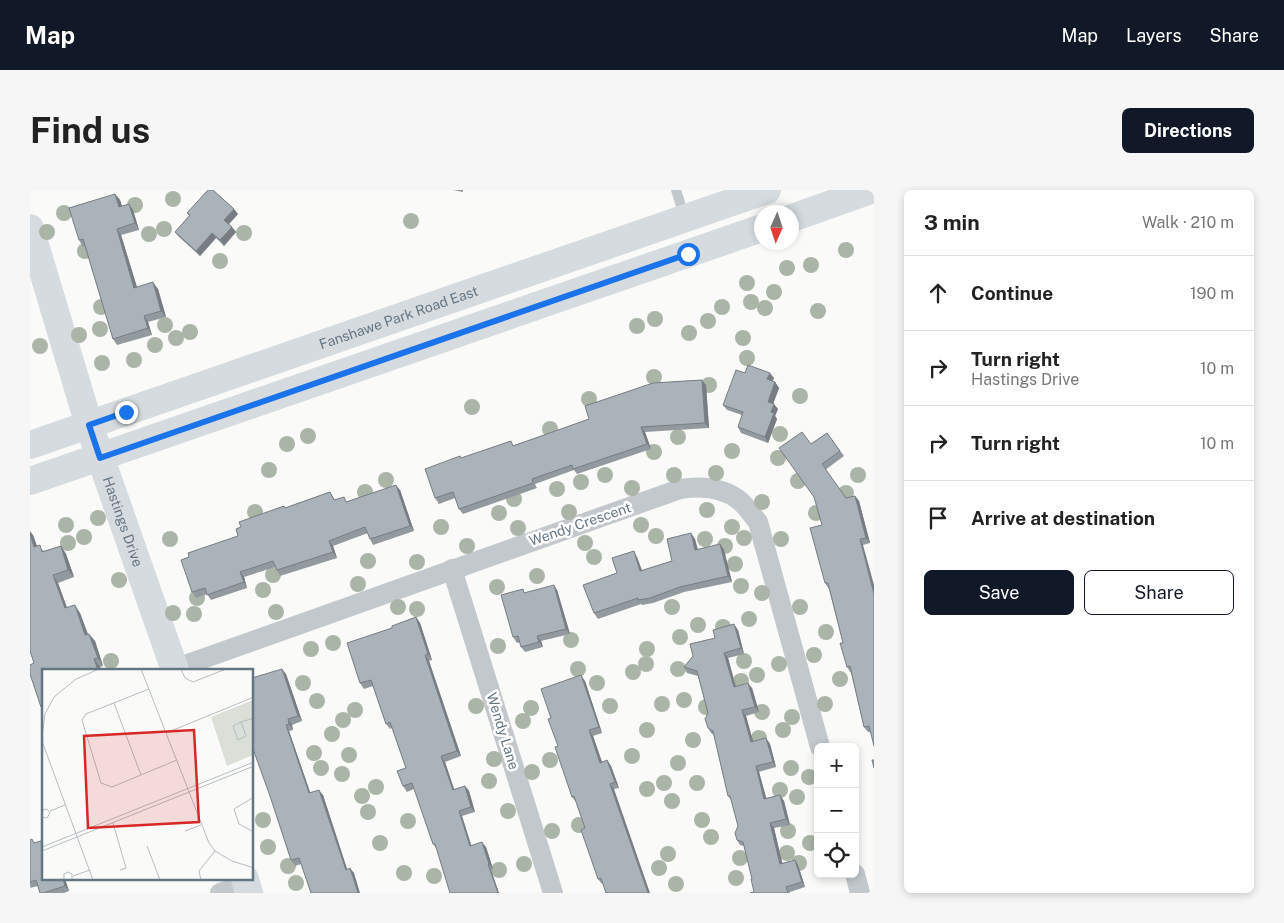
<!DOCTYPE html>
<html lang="en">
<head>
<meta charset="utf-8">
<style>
  body { margin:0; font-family:"Public Sans",sans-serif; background:#f6f6f6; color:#222 }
  .controls { position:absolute; right:15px; bottom:15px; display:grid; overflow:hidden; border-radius:8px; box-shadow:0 2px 8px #0003 }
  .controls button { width:45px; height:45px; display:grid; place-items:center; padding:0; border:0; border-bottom:1px solid #e0e0e0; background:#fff; color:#222; font:25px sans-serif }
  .compass { position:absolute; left:724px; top:15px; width:45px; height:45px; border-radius:50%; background:#fff; box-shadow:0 2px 8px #0003; rotate:183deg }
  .stop { position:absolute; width:15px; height:15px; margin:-11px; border:4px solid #1a73e8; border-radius:50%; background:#fff }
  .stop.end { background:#1a73e8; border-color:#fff; box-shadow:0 1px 5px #0008 }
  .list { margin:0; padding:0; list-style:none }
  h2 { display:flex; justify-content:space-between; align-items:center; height:65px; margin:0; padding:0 20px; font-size:21px }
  h2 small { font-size:16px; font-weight:400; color:#767676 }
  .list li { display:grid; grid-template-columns:32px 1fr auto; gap:15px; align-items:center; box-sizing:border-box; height:75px; padding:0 20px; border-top:1px solid #e0e0e0 }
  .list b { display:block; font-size:19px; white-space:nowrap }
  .list p { margin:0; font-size:16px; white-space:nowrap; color:#767676 }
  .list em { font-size:16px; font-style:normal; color:#767676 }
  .actions { display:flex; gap:10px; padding:15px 20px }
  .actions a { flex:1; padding:11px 0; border:1px solid #111827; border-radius:8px; text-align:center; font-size:18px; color:#111827 }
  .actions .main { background:#111827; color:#fff }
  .icon { flex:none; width:28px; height:28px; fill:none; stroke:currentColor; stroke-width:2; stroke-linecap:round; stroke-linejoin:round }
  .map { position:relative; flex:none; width:844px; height:703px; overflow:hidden; border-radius:8px }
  header { display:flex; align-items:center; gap:30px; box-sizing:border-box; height:70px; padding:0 25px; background:#111827; color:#fff }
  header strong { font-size:24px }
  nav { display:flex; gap:28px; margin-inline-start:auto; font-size:18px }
  .intro { display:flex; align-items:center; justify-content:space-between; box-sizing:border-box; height:120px; padding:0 30px }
  h1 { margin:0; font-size:35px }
  .button { padding:12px 22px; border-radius:8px; background:#111827; color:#fff; font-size:18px; font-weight:700 }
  main { display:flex; gap:30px; padding:0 30px }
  aside { flex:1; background:#fff; border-radius:8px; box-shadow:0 2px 8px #0003 }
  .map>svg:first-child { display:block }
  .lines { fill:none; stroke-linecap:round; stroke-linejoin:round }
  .lane { stroke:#c3c8cc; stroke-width:10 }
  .street { stroke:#c3c8cc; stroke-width:20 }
  .secondary { stroke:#d6dbdf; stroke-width:28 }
  .tree { fill:#aab4a7 }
  .wall { fill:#929a9f }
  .shaded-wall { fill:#777d82 }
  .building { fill:#aab3b9; stroke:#777d82 }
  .route { stroke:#1a73e8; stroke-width:6 }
  .labels { text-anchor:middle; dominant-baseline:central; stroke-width:5; stroke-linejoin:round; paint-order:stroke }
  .street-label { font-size:14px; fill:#657683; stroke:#fff }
  .inset-road { fill:none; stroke:#b5bdc2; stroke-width:1 }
  .view { fill:#d62828; fill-opacity:0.15; stroke:#d62828; stroke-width:2.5 }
  .inset-edge { fill:none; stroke:#657683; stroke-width:2.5 }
</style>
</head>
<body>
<header>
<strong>Map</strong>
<nav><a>Map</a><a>Layers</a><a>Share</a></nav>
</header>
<div class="intro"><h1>Find us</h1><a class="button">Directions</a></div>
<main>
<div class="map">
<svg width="844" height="703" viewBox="0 0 844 703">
  <rect width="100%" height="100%" fill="#fafaf8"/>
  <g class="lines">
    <polyline class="lane" points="646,0 655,28"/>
    <g class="street">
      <polyline points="422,379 523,703"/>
      <path d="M144,479l506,-180c20,-3 43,-2 60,12 7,6 13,15 18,21l62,225"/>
      <polyline points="825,684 830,703"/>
      <polyline points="190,703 216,694"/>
    </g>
    <g class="secondary">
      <polyline points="762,28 841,0"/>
      <path id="s1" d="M0,38l59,197 86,245"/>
      <path id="s2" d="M0,255l737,-255"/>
      <polyline points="0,291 732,38"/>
      <polyline points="215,689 219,703"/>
    </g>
  </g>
  <g class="tree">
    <circle cx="143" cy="9" r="8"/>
    <circle cx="105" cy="15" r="8"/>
    <circle cx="34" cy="23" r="8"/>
    <circle cx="381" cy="31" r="8"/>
    <circle cx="134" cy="39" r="8"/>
    <circle cx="17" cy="42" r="8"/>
    <circle cx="214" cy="43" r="8"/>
    <circle cx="119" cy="44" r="8"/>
    <circle cx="816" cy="60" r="8"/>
    <circle cx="55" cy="61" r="8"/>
    <circle cx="190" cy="71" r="8"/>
    <circle cx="781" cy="75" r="8"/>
    <circle cx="757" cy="78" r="8"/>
    <circle cx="717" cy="93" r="8"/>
    <circle cx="744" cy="102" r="8"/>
    <circle cx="721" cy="112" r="8"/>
    <circle cx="71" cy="117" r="8"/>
    <circle cx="692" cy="117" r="8"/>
    <circle cx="735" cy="118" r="8"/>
    <circle cx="788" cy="121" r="8"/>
    <circle cx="625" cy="129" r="8"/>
    <circle cx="678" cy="131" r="8"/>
    <circle cx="135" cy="135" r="8"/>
    <circle cx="607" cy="136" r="8"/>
    <circle cx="70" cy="139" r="8"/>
    <circle cx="160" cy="142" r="8"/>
    <circle cx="659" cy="143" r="8"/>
    <circle cx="49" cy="145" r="8"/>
    <circle cx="146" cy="148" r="8"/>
    <circle cx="713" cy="148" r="8"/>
    <circle cx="125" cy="155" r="8"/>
    <circle cx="10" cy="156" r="8"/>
    <circle cx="717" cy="168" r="8"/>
    <circle cx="104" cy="170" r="8"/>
    <circle cx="72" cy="173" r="8"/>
    <circle cx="624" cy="187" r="8"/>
    <circle cx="679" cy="195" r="8"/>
    <circle cx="770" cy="206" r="8"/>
    <circle cx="559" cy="209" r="8"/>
    <circle cx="442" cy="217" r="8"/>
    <circle cx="520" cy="239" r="8"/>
    <circle cx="750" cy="244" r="8"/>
    <circle cx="278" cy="246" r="8"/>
    <circle cx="648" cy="247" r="8"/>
    <circle cx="257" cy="254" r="8"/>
    <circle cx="702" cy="261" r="8"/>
    <circle cx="624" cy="262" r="8"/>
    <circle cx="748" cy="268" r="8"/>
    <circle cx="239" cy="280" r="8"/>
    <circle cx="686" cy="283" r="8"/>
    <circle cx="575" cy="285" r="8"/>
    <circle cx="644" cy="285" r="8"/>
    <circle cx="828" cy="285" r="8"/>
    <circle cx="356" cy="290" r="8"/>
    <circle cx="768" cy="291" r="8"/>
    <circle cx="551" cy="292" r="8"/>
    <circle cx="602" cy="298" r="8"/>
    <circle cx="527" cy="299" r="8"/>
    <circle cx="335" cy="302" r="8"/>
    <circle cx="816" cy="303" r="8"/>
    <circle cx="484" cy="309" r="8"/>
    <circle cx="732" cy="312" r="8"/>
    <circle cx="677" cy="320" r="8"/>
    <circle cx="225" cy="322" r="8"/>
    <circle cx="539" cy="322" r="8"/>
    <circle cx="469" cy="323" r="8"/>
    <circle cx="786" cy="323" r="8"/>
    <circle cx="68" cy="328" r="8"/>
    <circle cx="36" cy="335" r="8"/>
    <circle cx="611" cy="335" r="8"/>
    <circle cx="411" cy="337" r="8"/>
    <circle cx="702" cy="337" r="8"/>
    <circle cx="488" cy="338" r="8"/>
    <circle cx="626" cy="346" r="8"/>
    <circle cx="54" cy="347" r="8"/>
    <circle cx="714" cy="348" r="8"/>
    <circle cx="140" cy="349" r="8"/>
    <circle cx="675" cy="349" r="8"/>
    <circle cx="751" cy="349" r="8"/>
    <circle cx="38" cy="353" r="8"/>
    <circle cx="555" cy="353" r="8"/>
    <circle cx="437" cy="356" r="8"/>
    <circle cx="695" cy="356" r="8"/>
    <circle cx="564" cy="367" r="8"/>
    <circle cx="338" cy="371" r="8"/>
    <circle cx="387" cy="372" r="8"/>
    <circle cx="705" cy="374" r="8"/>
    <circle cx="243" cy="385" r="8"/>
    <circle cx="507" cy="386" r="8"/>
    <circle cx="89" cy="390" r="8"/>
    <circle cx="328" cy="394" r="8"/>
    <circle cx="711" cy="396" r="8"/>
    <circle cx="467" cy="397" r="8"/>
    <circle cx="233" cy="400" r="8"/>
    <circle cx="732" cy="403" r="8"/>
    <circle cx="167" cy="408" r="8"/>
    <circle cx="368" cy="417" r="8"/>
    <circle cx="642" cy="417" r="8"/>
    <circle cx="770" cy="417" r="8"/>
    <circle cx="387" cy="419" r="8"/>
    <circle cx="246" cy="422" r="8"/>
    <circle cx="143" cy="423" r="8"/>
    <circle cx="164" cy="424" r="8"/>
    <circle cx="719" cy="429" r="8"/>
    <circle cx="668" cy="435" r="8"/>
    <circle cx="693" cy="437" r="8"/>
    <circle cx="796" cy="442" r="8"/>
    <circle cx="650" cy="447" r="8"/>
    <circle cx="541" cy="450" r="8"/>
    <circle cx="303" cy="453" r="8"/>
    <circle cx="468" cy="456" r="8"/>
    <circle cx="281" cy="459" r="8"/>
    <circle cx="617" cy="459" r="8"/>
    <circle cx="784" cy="465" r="8"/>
    <circle cx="81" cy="471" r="8"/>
    <circle cx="714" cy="471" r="8"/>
    <circle cx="616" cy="474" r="8"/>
    <circle cx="749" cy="474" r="8"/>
    <circle cx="548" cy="479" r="8"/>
    <circle cx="648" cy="479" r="8"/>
    <circle cx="603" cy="482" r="8"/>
    <circle cx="727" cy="485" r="8"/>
    <circle cx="810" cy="489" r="8"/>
    <circle cx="711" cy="491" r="8"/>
    <circle cx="273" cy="493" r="8"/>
    <circle cx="567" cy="493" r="8"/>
    <circle cx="654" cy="510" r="8"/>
    <circle cx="287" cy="511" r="8"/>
    <circle cx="632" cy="514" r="8"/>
    <circle cx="795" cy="514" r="8"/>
    <circle cx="446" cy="516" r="8"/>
    <circle cx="580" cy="516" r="8"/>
    <circle cx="676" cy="517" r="8"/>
    <circle cx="501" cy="518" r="8"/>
    <circle cx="325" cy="520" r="8"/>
    <circle cx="732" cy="522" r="8"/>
    <circle cx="762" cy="527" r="8"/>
    <circle cx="313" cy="530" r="8"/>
    <circle cx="493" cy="531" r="8"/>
    <circle cx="617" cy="540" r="8"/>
    <circle cx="753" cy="540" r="8"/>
    <circle cx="302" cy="544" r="8"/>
    <circle cx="729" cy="548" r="8"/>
    <circle cx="663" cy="550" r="8"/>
    <circle cx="284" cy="563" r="8"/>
    <circle cx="319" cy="565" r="8"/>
    <circle cx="602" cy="566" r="8"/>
    <circle cx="464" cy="569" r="8"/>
    <circle cx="520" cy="570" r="8"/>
    <circle cx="648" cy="573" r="8"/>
    <circle cx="291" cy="578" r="8"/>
    <circle cx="761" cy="578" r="8"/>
    <circle cx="502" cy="582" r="8"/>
    <circle cx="312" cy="584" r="8"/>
    <circle cx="779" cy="587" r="8"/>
    <circle cx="459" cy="591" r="8"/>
    <circle cx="634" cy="593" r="8"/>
    <circle cx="667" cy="593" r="8"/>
    <circle cx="346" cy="597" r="8"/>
    <circle cx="617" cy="599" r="8"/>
    <circle cx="750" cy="600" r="8"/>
    <circle cx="332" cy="606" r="8"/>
    <circle cx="767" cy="607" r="8"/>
    <circle cx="642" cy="611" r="8"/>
    <circle cx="478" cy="621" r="8"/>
    <circle cx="338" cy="622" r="8"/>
    <circle cx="233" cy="630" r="8"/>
    <circle cx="672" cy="630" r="8"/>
    <circle cx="378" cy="631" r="8"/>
    <circle cx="549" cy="635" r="8"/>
    <circle cx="522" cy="641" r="8"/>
    <circle cx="758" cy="641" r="8"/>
    <circle cx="681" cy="647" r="8"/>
    <circle cx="350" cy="653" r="8"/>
    <circle cx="780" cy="653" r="8"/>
    <circle cx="238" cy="657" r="8"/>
    <circle cx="757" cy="663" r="8"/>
    <circle cx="638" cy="664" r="8"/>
    <circle cx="710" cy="668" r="8"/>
    <circle cx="769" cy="673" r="8"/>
    <circle cx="494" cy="674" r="8"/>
    <circle cx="258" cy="676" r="8"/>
    <circle cx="629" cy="678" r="8"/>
    <circle cx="469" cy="680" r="8"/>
    <circle cx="374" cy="683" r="8"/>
    <circle cx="404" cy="686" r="8"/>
    <circle cx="706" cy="688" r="8"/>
    <circle cx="266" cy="693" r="8"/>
    <circle cx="646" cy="694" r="8"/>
  </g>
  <g class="wall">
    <polygon points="423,0 433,0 433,2"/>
    <polygon points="85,4 90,10 92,16 103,20 109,40 91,45 107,97 128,99 136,127 118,132 122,145 87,155 83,149 55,56 53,57 49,50"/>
    <polygon points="157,23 208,24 199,34 206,42 194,56 186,48 170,66 149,47 145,42 159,26"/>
    <polygon points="715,183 744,188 742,191 745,192 749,198 743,214 748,219 745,226 747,229 738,253 711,243 708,237 712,225 697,220 693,215"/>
    <polygon points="676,195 679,238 615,242 621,259 547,284 544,280 505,294 507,298 433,324 429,319 425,308 409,314 405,308 484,255"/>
    <polygon points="797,243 814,266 795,280 816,308 825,306 829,311 840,353 833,355 840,542 838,542 834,537 821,482 821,483 817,477 813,453 799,399 795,393 792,335 781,254"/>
    <polygon points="370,300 384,341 343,355 340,349 338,343 303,356 307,368 250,386 247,380 245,377 214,387 217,398 181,410 177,404 166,408 162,402 159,367 208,346 254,316 255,318 300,302 305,310 317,312"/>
    <polygon points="3,345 7,356 14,361 31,356 36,364 44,387 28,393 37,418 50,423 58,444 65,451 73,476 70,477 14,480 14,521 11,517 4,473"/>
    <polygon points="665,349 668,360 690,354 694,360 702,392 654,402 623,413 612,415 611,414 568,429 564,423 587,383 607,367 612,381 642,371"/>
    <polygon points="527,400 540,444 511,451 513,457 495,462 491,457 490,452 487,453 483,447 496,403"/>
    <polygon points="386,427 390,433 402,470 399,471 431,566 415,572 424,599 435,596 439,601 445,622 432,626 441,655 456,657 463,679 461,680 469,703 420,703 407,659 403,654 384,599 377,602 373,596 376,578 362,538 360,539 356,534 343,496 334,499 330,493 362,438"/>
    <polygon points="708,440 714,464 698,468 706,496 722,498 729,522 716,526 723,552 736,548 740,554 746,577 729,582 736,608 750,605 754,611 760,635 744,638 752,673 765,670 768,675 775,697 760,702 760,703 720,703 724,702 722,689 714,656 710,655 707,650 708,636 702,611 698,606 684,545 681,543 678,538 678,523 668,486 657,483 654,477 685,448"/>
    <polygon points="256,484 272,531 262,535 263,540 259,541 280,602 293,605 317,679 324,683 271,674 265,676 261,670 240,606"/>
    <polygon points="555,491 572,543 563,546 572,572 577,570 581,576 589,598 584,599 573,694 572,694 568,689 555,638 546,612 542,607 528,556 521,528"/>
    <polygon points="0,650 14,689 35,689 39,701 34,703 10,703 8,696 0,698"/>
  </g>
  <g class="shaded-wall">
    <polygon points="85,4 90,10 94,23 89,17"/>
    <polygon points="99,14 103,20 109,40 105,33"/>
    <polygon points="204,19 208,24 198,35 194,30"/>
    <polygon points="202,37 206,42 194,56 190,50"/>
    <polygon points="87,39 91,45 109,104 104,98"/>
    <polygon points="182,43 186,48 170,66 166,61"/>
    <polygon points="123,92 128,99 136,127 131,121"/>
    <polygon points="114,126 118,132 122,145 118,138"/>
    <polygon points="740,183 744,188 741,195 737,189"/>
    <polygon points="672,190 676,195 679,238 675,233"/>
    <polygon points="745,192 749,198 742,217 738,212"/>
    <polygon points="744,214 748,219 745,226 747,229 738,253 735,247 741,222"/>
    <polygon points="611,237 615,242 621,259 617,254"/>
    <polygon points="366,295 370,300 384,341 380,336"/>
    <polygon points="825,306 829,311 840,353 836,348"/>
    <polygon points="0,341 3,345 10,365 4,357 0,344"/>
    <polygon points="661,343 665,349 669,366 665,360"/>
    <polygon points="830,349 833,355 844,395 844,404"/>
    <polygon points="299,351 303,356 307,368 303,362"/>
    <polygon points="690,354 694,360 702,392 698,386"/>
    <polygon points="31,356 36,364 44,387 38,380"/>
    <polygon points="604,361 607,367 614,386 610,381"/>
    <polygon points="210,382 214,387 217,398 214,392"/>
    <polygon points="23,385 28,393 40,426 35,418"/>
    <polygon points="524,395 527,400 540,444 536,439"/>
    <polygon points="45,415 50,423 61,453 55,445"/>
    <polygon points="386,427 390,433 402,470 398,464"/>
    <polygon points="704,434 708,440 714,464 711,458"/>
    <polygon points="59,444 65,451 73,476 68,468"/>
    <polygon points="507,446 511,451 513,457 509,452"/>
    <polygon points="694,463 698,468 707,502 704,497"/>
    <polygon points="395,465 399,471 431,566 427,561"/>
    <polygon points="64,469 70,477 71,480 68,480"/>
    <polygon points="252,479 256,484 272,531 268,526"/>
    <polygon points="551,485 555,491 572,543 569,537"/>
    <polygon points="718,493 722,498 729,522 725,517"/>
    <polygon points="712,520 716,526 725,558 721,552"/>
    <polygon points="258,529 262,535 263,540 259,534"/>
    <polygon points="256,535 259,541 282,608 279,603"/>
    <polygon points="559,540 563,546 574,578 570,573"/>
    <polygon points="736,548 740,554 746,577 743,572"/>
    <polygon points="411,566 415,572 426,605 423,600"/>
    <polygon points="577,570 581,576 589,598 585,592"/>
    <polygon points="726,576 729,582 738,614 734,609"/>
    <polygon points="580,594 584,599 620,703 618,703"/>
    <polygon points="435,596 439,601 445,622 441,617"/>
    <polygon points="289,600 293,605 319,685 316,680"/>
    <polygon points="750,605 754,611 760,635 756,629"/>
    <polygon points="429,621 432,626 443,661 440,656"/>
    <polygon points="740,633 744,638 754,680 750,674"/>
    <polygon points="452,652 456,657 463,679 459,674"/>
    <polygon points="765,670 768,675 775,697 772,692"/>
    <polygon points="458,674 461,680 469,703 468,703"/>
    <polygon points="320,678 324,683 330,703 328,703"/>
    <polygon points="33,689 35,689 39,701 35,696"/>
  </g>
  <g class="building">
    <polygon points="178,0 183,0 204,19 194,30 202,37 190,50 182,43 166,61 145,42 160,25 157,23"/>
    <polygon points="85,4 89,17 99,14 105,33 87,39 104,98 123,92 131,121 114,126 118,138 83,149 53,49 49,50 39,18"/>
    <polygon points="718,175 740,183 737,189 745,192 738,212 744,214 741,222 744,223 735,247 708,237 713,222 693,215 706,180 715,183"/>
    <polygon points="672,190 675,233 611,237 617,254 543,279 542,275 502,289 503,293 429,319 423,302 405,308 395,279 430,266 431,268 481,251 483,256 559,229 555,216 623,193"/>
    <polygon points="772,242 781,254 797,243 810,261 792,274 816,308 825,306 836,348 830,349 844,404 844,556 839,536 834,537 820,476 817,477 810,453 813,453 798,393 795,393 780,338 792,335 784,307 749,258"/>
    <polygon points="366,295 380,336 340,349 335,337 299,351 303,362 247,380 243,371 210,382 214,392 177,405 175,398 162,402 151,370 159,367 158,363 208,346 206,339 211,337 209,332 254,316 255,318 300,302 304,310 314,307 316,312"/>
    <polygon points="661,343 665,360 690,354 698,386 650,397 620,408 608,410 608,408 564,423 553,395 587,383 582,368 604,361 610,381 642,371 637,349"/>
    <polygon points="0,344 4,357 10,355 12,362 31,356 38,380 23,385 35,418 45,415 55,445 59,444 68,468 64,469 68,480 14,480 14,516 11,517 0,484 0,475 4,473 0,461"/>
    <polygon points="524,395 536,439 507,446 509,452 491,457 488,446 483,447 471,405 493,399 494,403"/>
    <polygon points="386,427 398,464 395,465 427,561 411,566 423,600 435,596 441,617 429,621 440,656 452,652 459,674 458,674 468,703 420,703 405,654 403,654 382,593 373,596 367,581 376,578 360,532 356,534 341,490 330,493 317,453 362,438 362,436"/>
    <polygon points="704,434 711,458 694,463 704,497 718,493 725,517 712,520 721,552 736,548 743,572 726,576 734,609 750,605 756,629 740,633 750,674 765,670 772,692 756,697 758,703 720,703 724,702 721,689 722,689 713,652 707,650 705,643 708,636 700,606 698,606 683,541 678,538 675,529 678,523 667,481 654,477 663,466 660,454 685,448 683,440"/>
    <polygon points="252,479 268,526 258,529 259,534 256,535 279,603 289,600 316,680 320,678 328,703 281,703 269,668 261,670 240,606 222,556 222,488"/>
    <polygon points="551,485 569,537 559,540 570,573 577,570 585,592 580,594 618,703 576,703 571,688 568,689 551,640 555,638 544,606 542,607 525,557 528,556 518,529 521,528 511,499"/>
    <polygon points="842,570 844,570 844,578"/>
    <polygon points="2,649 4,653 14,650 14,689 33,689 35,696 13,703 10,703 6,690 0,692 0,650"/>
  </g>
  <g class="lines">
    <polyline class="route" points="96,222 59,235 70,268 658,64"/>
  </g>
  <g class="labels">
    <g class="street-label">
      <text stroke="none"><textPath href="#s2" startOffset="390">Fanshawe Park Road East</textPath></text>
      <text stroke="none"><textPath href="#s1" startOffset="308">Hastings Drive</textPath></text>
      <text transform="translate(550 334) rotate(-19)">Wendy Crescent</text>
      <text transform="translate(473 541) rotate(73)">Wendy Lane</text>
    </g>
  </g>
  <g transform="translate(12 479)">
    <rect width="211" height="211" fill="#fafaf8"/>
    <path d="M211,31v55l-26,11 -16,-49z" fill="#dadfd7"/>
    <path class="inset-road" d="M99,0l68,174 6,8 17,10 22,7M139,0l4,9 8,4 33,-13M107,20l-63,25 -4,6 19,63 11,4 65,-27M72,34l27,72M199,53l-8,4 5,14 8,-4 -5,-14 13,-4M124,64l88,-36M0,68l3,-23 9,-17 22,-18 23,-10M0,72l51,139M212,128l-20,12 5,15 15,8M0,141l5,-1 3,4 -3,5 -5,-1M8,142l15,-6M71,154l13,45 -6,2M143,162l16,-6M105,177l13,34M0,178l212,-85M0,182l212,-85M31,207l17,-6M22,211v-6l4,-2 4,2v6M159,211l-2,-9 16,-20"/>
    <path class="view" d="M152,61l5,92 -111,6 -4,-92z"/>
    <rect width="211" height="211" class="inset-edge"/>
  </g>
</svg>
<div class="controls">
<button>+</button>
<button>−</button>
<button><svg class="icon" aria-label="locate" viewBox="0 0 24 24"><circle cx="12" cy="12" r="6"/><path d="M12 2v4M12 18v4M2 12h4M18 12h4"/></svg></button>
</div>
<svg class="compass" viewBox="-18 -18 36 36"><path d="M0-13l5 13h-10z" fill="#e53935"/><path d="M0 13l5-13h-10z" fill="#767676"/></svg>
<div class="stop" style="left:658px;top:64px"></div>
<div class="stop end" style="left:96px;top:222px"></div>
</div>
<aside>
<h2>3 min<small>Walk · 210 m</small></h2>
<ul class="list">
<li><svg class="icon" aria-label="ahead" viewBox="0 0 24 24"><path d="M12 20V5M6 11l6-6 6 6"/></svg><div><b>Continue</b></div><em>190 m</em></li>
<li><svg class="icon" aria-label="right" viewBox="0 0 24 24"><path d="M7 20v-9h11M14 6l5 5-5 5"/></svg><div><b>Turn right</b><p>Hastings Drive</p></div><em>10 m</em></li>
<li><svg class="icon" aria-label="right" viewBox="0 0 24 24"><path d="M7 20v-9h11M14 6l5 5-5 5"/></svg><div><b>Turn right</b></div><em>10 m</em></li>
<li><svg class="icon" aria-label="arrive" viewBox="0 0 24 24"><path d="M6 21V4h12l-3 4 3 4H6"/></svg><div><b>Arrive at destination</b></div></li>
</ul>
<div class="actions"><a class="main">Save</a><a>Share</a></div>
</aside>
</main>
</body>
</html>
